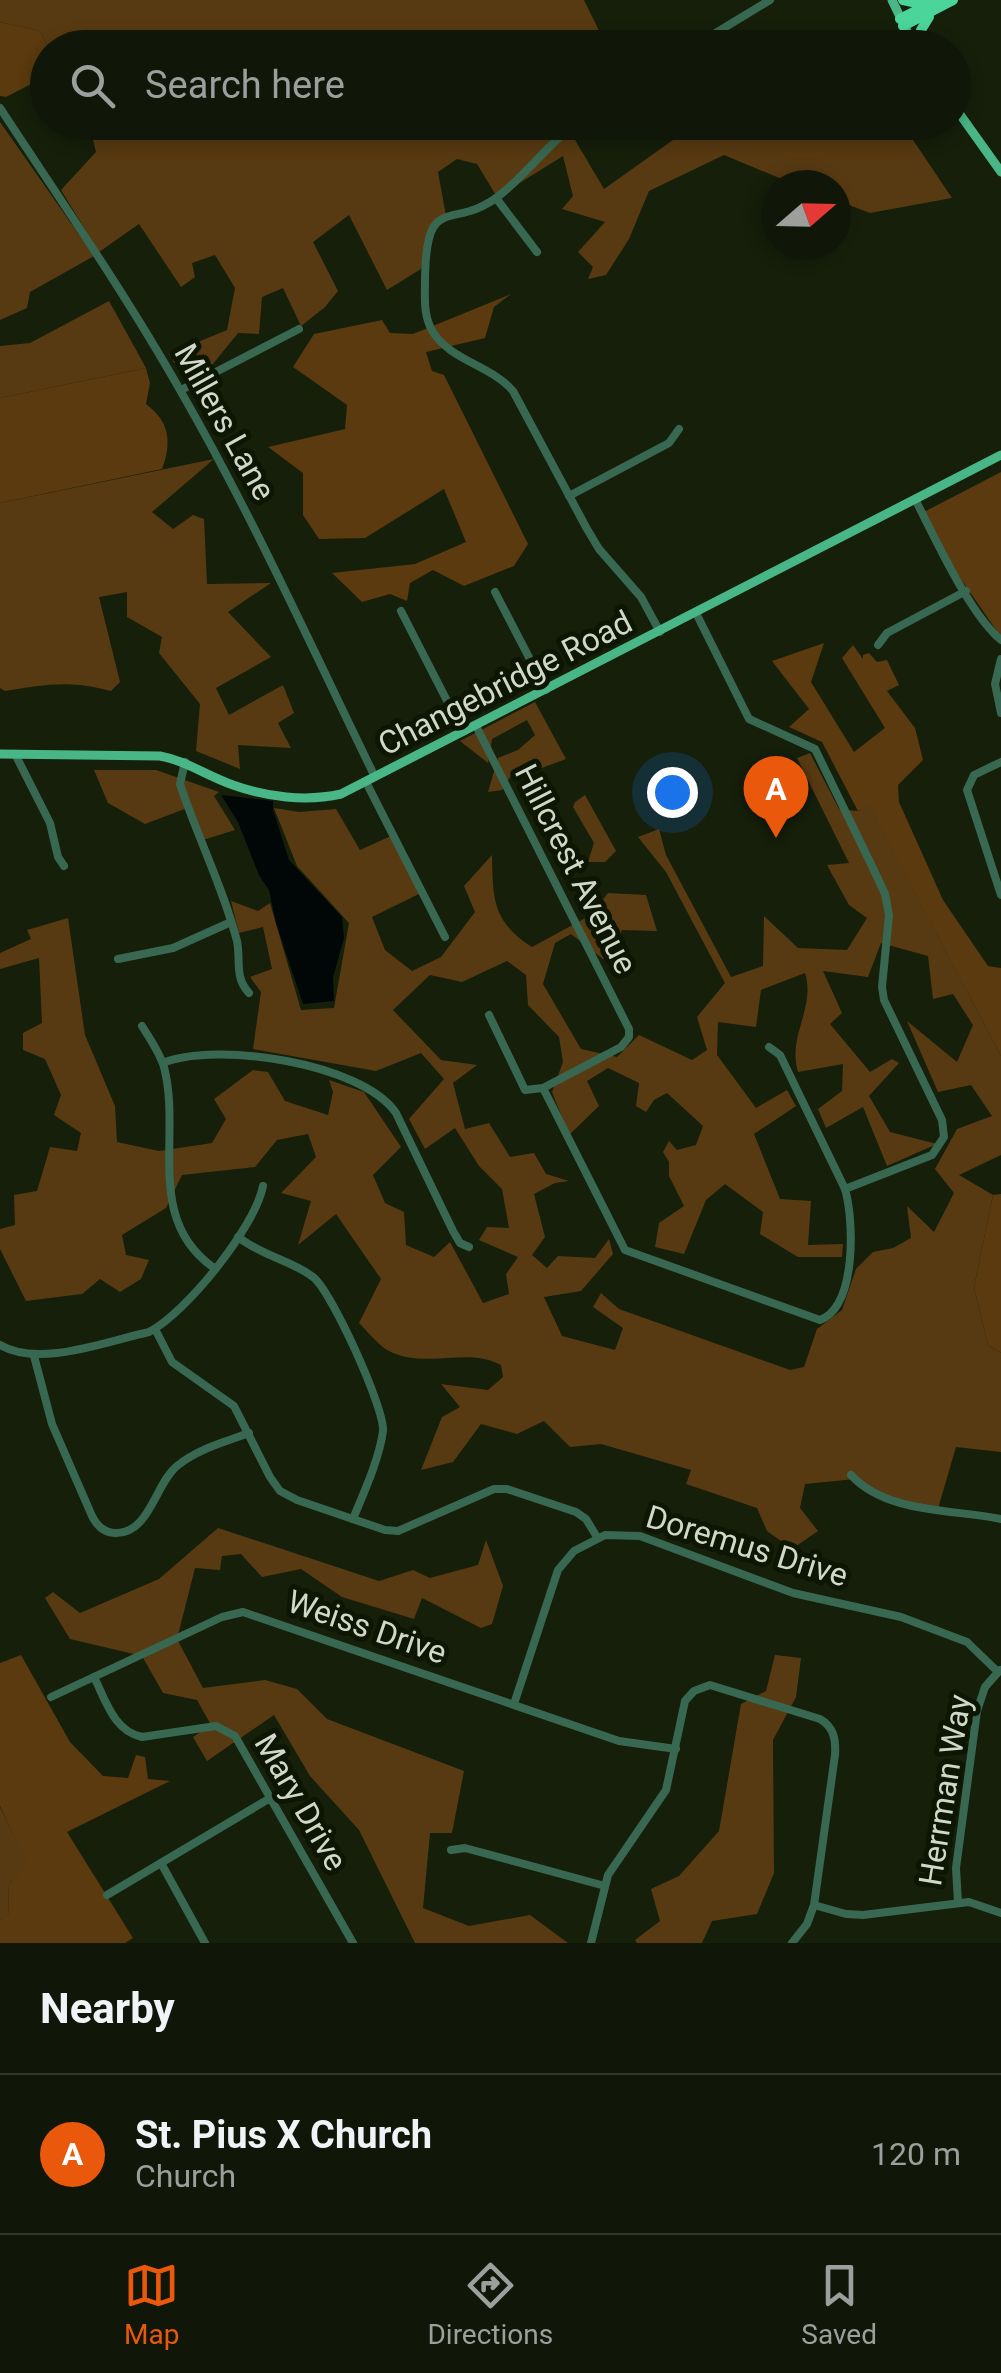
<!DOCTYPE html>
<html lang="en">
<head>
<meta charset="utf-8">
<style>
  body { margin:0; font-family:Roboto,sans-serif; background:#1e2416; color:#f1f3f6 }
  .compass { position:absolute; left:761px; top:170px; width:90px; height:90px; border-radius:50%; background:#101708; box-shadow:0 5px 15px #0003; rotate:70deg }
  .you { position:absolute; left:672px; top:792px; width:35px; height:35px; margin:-25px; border:8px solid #fff; border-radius:50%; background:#1a73e8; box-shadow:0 0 0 15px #1a73e833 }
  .badge { display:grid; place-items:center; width:65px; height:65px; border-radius:50%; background:#ea580c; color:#fff; font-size:32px; font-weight:700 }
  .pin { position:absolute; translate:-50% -82px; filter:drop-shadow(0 2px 5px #0008) }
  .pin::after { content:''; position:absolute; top:52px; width:35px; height:30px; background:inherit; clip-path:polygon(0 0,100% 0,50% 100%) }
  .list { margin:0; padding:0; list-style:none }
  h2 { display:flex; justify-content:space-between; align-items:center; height:130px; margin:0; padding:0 40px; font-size:42px }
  h2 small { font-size:32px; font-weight:400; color:#9c9f9c }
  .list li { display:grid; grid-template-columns:65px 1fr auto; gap:30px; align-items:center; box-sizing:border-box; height:160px; padding:0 40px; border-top:2px solid #303629 }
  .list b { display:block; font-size:38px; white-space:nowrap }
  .list p { margin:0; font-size:32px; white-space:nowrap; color:#9c9f9c }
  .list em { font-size:32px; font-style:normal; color:#9c9f9c }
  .icon { flex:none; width:55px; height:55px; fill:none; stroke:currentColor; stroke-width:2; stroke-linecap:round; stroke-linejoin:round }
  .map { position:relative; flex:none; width:1001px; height:1943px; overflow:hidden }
  .search { position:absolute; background:#101708; box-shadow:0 5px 15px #0003; left:30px; right:30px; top:30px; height:110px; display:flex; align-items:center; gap:25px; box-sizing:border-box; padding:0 35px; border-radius:55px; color:#9c9f9c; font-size:38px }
  .sheet { height:290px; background:#101708 }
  nav { display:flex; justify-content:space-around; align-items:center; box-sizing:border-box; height:140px; border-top:2px solid #303629; background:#101708; font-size:28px; color:#9c9f9c }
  nav a { display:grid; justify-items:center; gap:5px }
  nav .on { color:#ea580c }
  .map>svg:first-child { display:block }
  .green { fill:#5a3a0e }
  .forest { fill:#583a12; fill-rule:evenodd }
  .water { fill:#010707 }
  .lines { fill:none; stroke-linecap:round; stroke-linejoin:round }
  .minor { stroke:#386851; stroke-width:8 }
  .major { stroke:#48b686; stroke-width:9 }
  .highway { stroke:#4cd59b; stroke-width:10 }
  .labels { text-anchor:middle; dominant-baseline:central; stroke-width:10; stroke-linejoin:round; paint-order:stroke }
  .street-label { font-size:32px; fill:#d1d8ca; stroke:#0c1603 }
</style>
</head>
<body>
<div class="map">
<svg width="1001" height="1943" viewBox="0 0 1001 1943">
  <rect width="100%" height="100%" fill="#151f0a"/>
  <g class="green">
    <polygon points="0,22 40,31 48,47 47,76 6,97 0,96"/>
    <polygon points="511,294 494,307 485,338 426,352 432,371 444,375 528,544 514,566 464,586 433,570 410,583 407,601 390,594 362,602 332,573 415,564 466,542 444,489 365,538 319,539 303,515 303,473 268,447 345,429 347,405 293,367 314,334 382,320 390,333 413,334"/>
    <path d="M146,368l4,15 -4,21c24,18 26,39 16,65l-162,34v-105z"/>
    <polygon points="1001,472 1001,637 940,549 920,514"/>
    <polygon points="824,643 811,682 854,752 885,728 842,658 853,645 863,659 863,655 869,653 877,662 887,660 899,685 887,691 915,728 923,760 898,785 899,802 943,900 988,966 1001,968 1001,1056 869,806 858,811 822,742 789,727 809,709 772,661"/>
    <polygon points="1001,1194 1001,1353 988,1345 974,1287 993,1195"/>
    <polygon points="21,1655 70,1742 103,1776 128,1778 136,1755 145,1757 148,1779 170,1781 67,1832 133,1938 125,1943 0,1943 0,1920 8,1915 9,1884 26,1863 0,1806 0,1663"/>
  </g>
  <g class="forest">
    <polygon points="0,0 584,0 607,47 48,47 40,31 0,22"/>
    <polygon points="0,122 94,256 30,292 27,308 0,320"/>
    <polygon points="905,122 905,128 952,198 870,213 836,200 836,185 796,185 724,155 649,191 629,239 606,275 588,279 593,267 578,252 605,222 562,209 573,196 563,156 497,197 477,164 457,159 438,172 446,216 432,224 421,269 387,290 349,215 313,242 338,291 325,307 301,326 283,288 262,297 259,334 238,333 208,370 177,368 169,354 227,330 235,288 215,255 192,263 195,277 181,287 139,224 99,252 61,190 96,152 89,123 549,123 556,138 575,140 604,189 697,123"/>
    <polygon points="109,301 146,368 0,398 0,346 30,343"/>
    <path d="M214,459l-62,53 21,17 20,-14 11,4 3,65 64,-1 -43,29 43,45 -55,31 13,27 54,-30 11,28 -16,10 13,25 -53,-3 2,24 -44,-18 4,-47 -41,-51 3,-16 -35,-20v-25l-28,5 21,85 -9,9c-40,-11 -66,-7 -106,0l-5,-3v-185z"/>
    <polygon points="535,702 566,759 528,773 515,769 502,790 488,792 498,758 518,750 535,735 527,720 492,739 488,763 460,741"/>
    <path d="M810,753l29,56 19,2 11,-6 132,251v99l-42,20 34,20 -19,92 14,58 13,8v99l-45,-5 -19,65 -68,-23 -14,-10 -50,5 -5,24 18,23 -26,18 -25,-18 -10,-23 -71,-24 5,-14 -90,-26 -31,3 -26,-26 -27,13 -36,-10 -28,38 -32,8 21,-53 18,-10 -19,-23 47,6 15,-13 -2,-12c-35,-19 -75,5 -112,-14 -10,-5 -21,-19 -30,-28l22,-44 -45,-65 -38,31 13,-44 -30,-8 35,-36 -8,-23 -31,6 -22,27 -73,8 -16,33 -44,27 4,20 23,5 -8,19 -21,13 -20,-13 -18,15 -56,7 -26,-52v-20l15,-4 -1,-30 23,-4 13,-44 27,4 4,-18 -27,-18 7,-20 -16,-36 -22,-9v-17l19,-10 -3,-65 -39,11v-16l31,-14 -4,-9 41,-12 17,117 30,71 2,36 42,9 53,-8 14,-24 -12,-20 39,-29 15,2 17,29 43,14 5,-23 -4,-12 35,12 37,55 -28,28 12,28 19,9 2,33 28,12 16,-15 33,61 26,-9 -3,-20 12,-17 -39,-17 8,-13 22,1 -7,-39 -23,-23 -24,-38 -30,21 -16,-30 35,-40 -23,-26 -45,18 -123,-22 8,-57 -11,-15 22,-8 -9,-42 -24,6 -8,-32 27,10 12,-8 31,107 33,-2 15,-85 -52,-57 -23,-58 25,4 37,-3 24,41 33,-15 30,57 -51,25 13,33 27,21 29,-14 34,-45 -11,-26 28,-31c1,44 0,66 40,92l59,-32 17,-22 38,2 11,36 -35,-1 -8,17 -11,12 -32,-25 -16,9 -12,41 38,65 36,8 22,-22 53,25 15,-10 -10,-33 28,-34 -59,-111 -28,-35 21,-8 7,26 65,122 32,-11 1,-50 34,32 49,2 20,-32 -18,-13 -22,-40 22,-2 -52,-105zM881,943l47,13 5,43 20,-5 20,31 -16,37 -50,-41 31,71 33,-7 21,31 -35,13 -22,40 19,24 -20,39 -27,-26 4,32 -18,10 -20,4 -17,17 -14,41 -25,19 -13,38 -14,3 -171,-61 -18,-16 -8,14 30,21 -8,22 -53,-14 -18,-39 37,-6 32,-37 -4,-15 -14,19 -37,-2 -11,12 -15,-13 13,-18 -11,-43 21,-11 14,-2 -23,-7 -12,-21 -24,4 -21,-34 -24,6 -12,-46 24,-18 -36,-5 -48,-50 37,-35 32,7 45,-21 19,14 2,30 31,32 4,25 -11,30 17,43 30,-29 -12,-25 21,-13 31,15 -3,23 10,6 8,-12 13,-7 36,33 -7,19 -19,5 -8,-9 -6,11 6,10v14l15,30 -25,17 -4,24 29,7 22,-54 19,-16 38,28 -3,22 38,23h44l1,-13 -35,1 3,-44 -31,-2 -26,-65 42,-28 -9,-16 -31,18 -39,-53 1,-33 38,5 5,-37 44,-17c11,35 -18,63 -7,99l45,-8 -1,27 -24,18 8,19 37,-21 24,59 50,-22 -47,-12 -21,-36 30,-33 -7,-4 -22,13 -40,-48 12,-11 -19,-42 45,6z"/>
    <polygon points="94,770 156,770 219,792 214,796 235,830 203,840 190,807 145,824 108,803"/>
    <polygon points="585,795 616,851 605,862 588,862 594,843 573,807 575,802"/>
    <polygon points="218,1528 379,1581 413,1570 430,1578 478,1565 486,1540 503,1586 492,1624 481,1628 422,1598 414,1619 342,1597 301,1569 262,1577 241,1554 222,1556 220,1570 195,1568 177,1639 203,1688 265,1680 297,1689 327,1719 464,1771 452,1833 430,1833 423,1908 469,1926 530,1915 568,1943 415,1943 359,1830 310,1776 274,1715 207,1761 193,1737 211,1725 197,1700 163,1693 142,1656 70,1639 45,1598 53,1592 80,1613 159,1579"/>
    <polygon points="775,1655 801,1658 796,1697 773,1740 774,1873 757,1914 712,1921 702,1943 637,1943 635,1940 660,1921 651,1889 679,1876 719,1831 741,1704 766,1691"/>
    <polygon points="0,1807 27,1863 9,1884 8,1916 0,1920"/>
  </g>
  <polygon class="water" points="221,795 273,801 273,810 289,860 342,917 344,938 333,977 334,1001 303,1004 276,923 269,890 259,875 238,822"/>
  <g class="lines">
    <g class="minor">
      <polyline points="691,48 770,0"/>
      <path d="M0,108c61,93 125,185 180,282 72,125 132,258 195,387"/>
      <path d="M579,122c-31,21 -50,50 -79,73 -48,38 -74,-6 -75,85 0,18 -2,36 8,52 17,28 59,34 80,59l74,138 12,20 42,48 19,35"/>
      <polyline points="496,198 537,252"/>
      <polyline points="181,390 299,329"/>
      <polyline points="569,496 669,443 679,429"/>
      <path d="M915,499c20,39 54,114 86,141"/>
      <polyline points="495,592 546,690"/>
      <polyline points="401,611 463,732"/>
      <polyline points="696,613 749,719 815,749 871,864 885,894 889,915 882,987 884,1000 942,1120 944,1137 932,1155 845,1189"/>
      <polyline points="878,645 887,633 966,591"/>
      <polyline points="1001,659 995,684 1001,713"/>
      <polyline points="476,726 629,1029 629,1037 621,1047 543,1088"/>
      <polyline points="15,754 50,823 58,857 64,866"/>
      <path d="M185,762l-5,22c17,52 43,103 57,157 4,20 -3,36 12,52"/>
      <polyline points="1001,762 974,775 967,790 1001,895"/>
      <polyline points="366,782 445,937"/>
      <polyline points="118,959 173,948 231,922"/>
      <path d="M489,1015l36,75 18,-2 82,162 195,70c37,-14 34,-100 25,-131l-65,-134 -11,-8"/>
      <path d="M142,1026c8,13 18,27 22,41 18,69 -20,152 50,201"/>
      <path d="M163,1063c53,-22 199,0 233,50l57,118 7,12 9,4"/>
      <path d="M238,1237c26,20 53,23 75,40 18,13 72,132 70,154 -4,29 -19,61 -30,88"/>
      <polyline points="155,1329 172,1362 234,1406 270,1477 280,1491 297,1500 385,1530 398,1531 494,1489 507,1489 576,1512 586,1519 597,1537"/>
      <path d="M0,1345c39,23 107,-4 149,-13 38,-20 106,-105 114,-146"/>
      <path d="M34,1356l18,68 40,92c5,10 12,17 24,17 34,0 39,-49 61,-67 20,-17 48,-24 72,-33"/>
      <path d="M851,1475c36,39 102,34 150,44"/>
      <path d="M94,1677c12,24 20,54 48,60l74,-11 19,10 118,207"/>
      <polyline points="51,1697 222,1617 243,1612 619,1741 676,1749"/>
      <polyline points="514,1704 558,1570 574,1551 605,1535 640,1536 793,1593 901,1617 967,1642 998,1672"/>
      <polyline points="451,1850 465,1848 605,1886"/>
      <polyline points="161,1863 205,1943"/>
      <polyline points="107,1895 272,1797"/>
      <polyline points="958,1902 956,1868 977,1711 985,1687 1000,1670"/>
      <polyline points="814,1905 846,1914 863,1915 969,1902 1001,1913"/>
      <path d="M591,1943l17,-68 58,-85 19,-89 9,-10 16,-6 110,34c14,8 16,21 15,36l-21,150 -7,19 -15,19"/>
    </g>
    <g class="major">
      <polyline points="892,0 915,48"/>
      <polyline points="954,106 1001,172"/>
      <path d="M0,754l160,2c27,5 47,20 73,29 33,12 73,17 108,9l660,-339"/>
    </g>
    <g class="highway">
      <polyline points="903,0 917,3 930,0"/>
      <polyline points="900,19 937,0"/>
      <polyline points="903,26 953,0"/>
      <polyline points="923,48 921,30 929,17"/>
    </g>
  </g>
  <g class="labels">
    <g class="street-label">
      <text transform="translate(225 422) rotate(61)">Millers Lane</text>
      <text transform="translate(505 683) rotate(-27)">Changebridge Road</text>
      <text transform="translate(576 869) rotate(63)">Hillcrest Avenue</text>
      <text transform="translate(747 1546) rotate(17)">Doremus Drive</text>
      <text transform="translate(367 1627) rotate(19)">Weiss Drive</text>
      <text transform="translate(945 1790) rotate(-81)">Herrman Way</text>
      <text transform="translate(301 1802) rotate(60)">Mary Drive</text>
    </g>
  </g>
</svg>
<svg class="compass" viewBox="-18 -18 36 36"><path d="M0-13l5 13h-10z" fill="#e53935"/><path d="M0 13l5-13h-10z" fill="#9c9f9c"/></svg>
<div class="you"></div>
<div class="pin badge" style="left:776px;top:838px">A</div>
<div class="search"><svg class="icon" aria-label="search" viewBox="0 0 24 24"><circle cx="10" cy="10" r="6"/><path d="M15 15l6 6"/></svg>Search here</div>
</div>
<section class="sheet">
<h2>Nearby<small></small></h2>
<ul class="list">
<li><span class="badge">A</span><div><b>St. Pius X Church</b><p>Church</p></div><em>120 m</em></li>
</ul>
</section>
<nav>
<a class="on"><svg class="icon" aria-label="map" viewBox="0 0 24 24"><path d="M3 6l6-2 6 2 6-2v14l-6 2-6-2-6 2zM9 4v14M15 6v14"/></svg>Map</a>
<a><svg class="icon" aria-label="directions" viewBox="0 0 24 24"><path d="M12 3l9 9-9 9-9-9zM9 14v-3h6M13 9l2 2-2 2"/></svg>Directions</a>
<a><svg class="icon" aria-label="saved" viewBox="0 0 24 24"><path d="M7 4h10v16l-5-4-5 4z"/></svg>Saved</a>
</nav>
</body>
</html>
